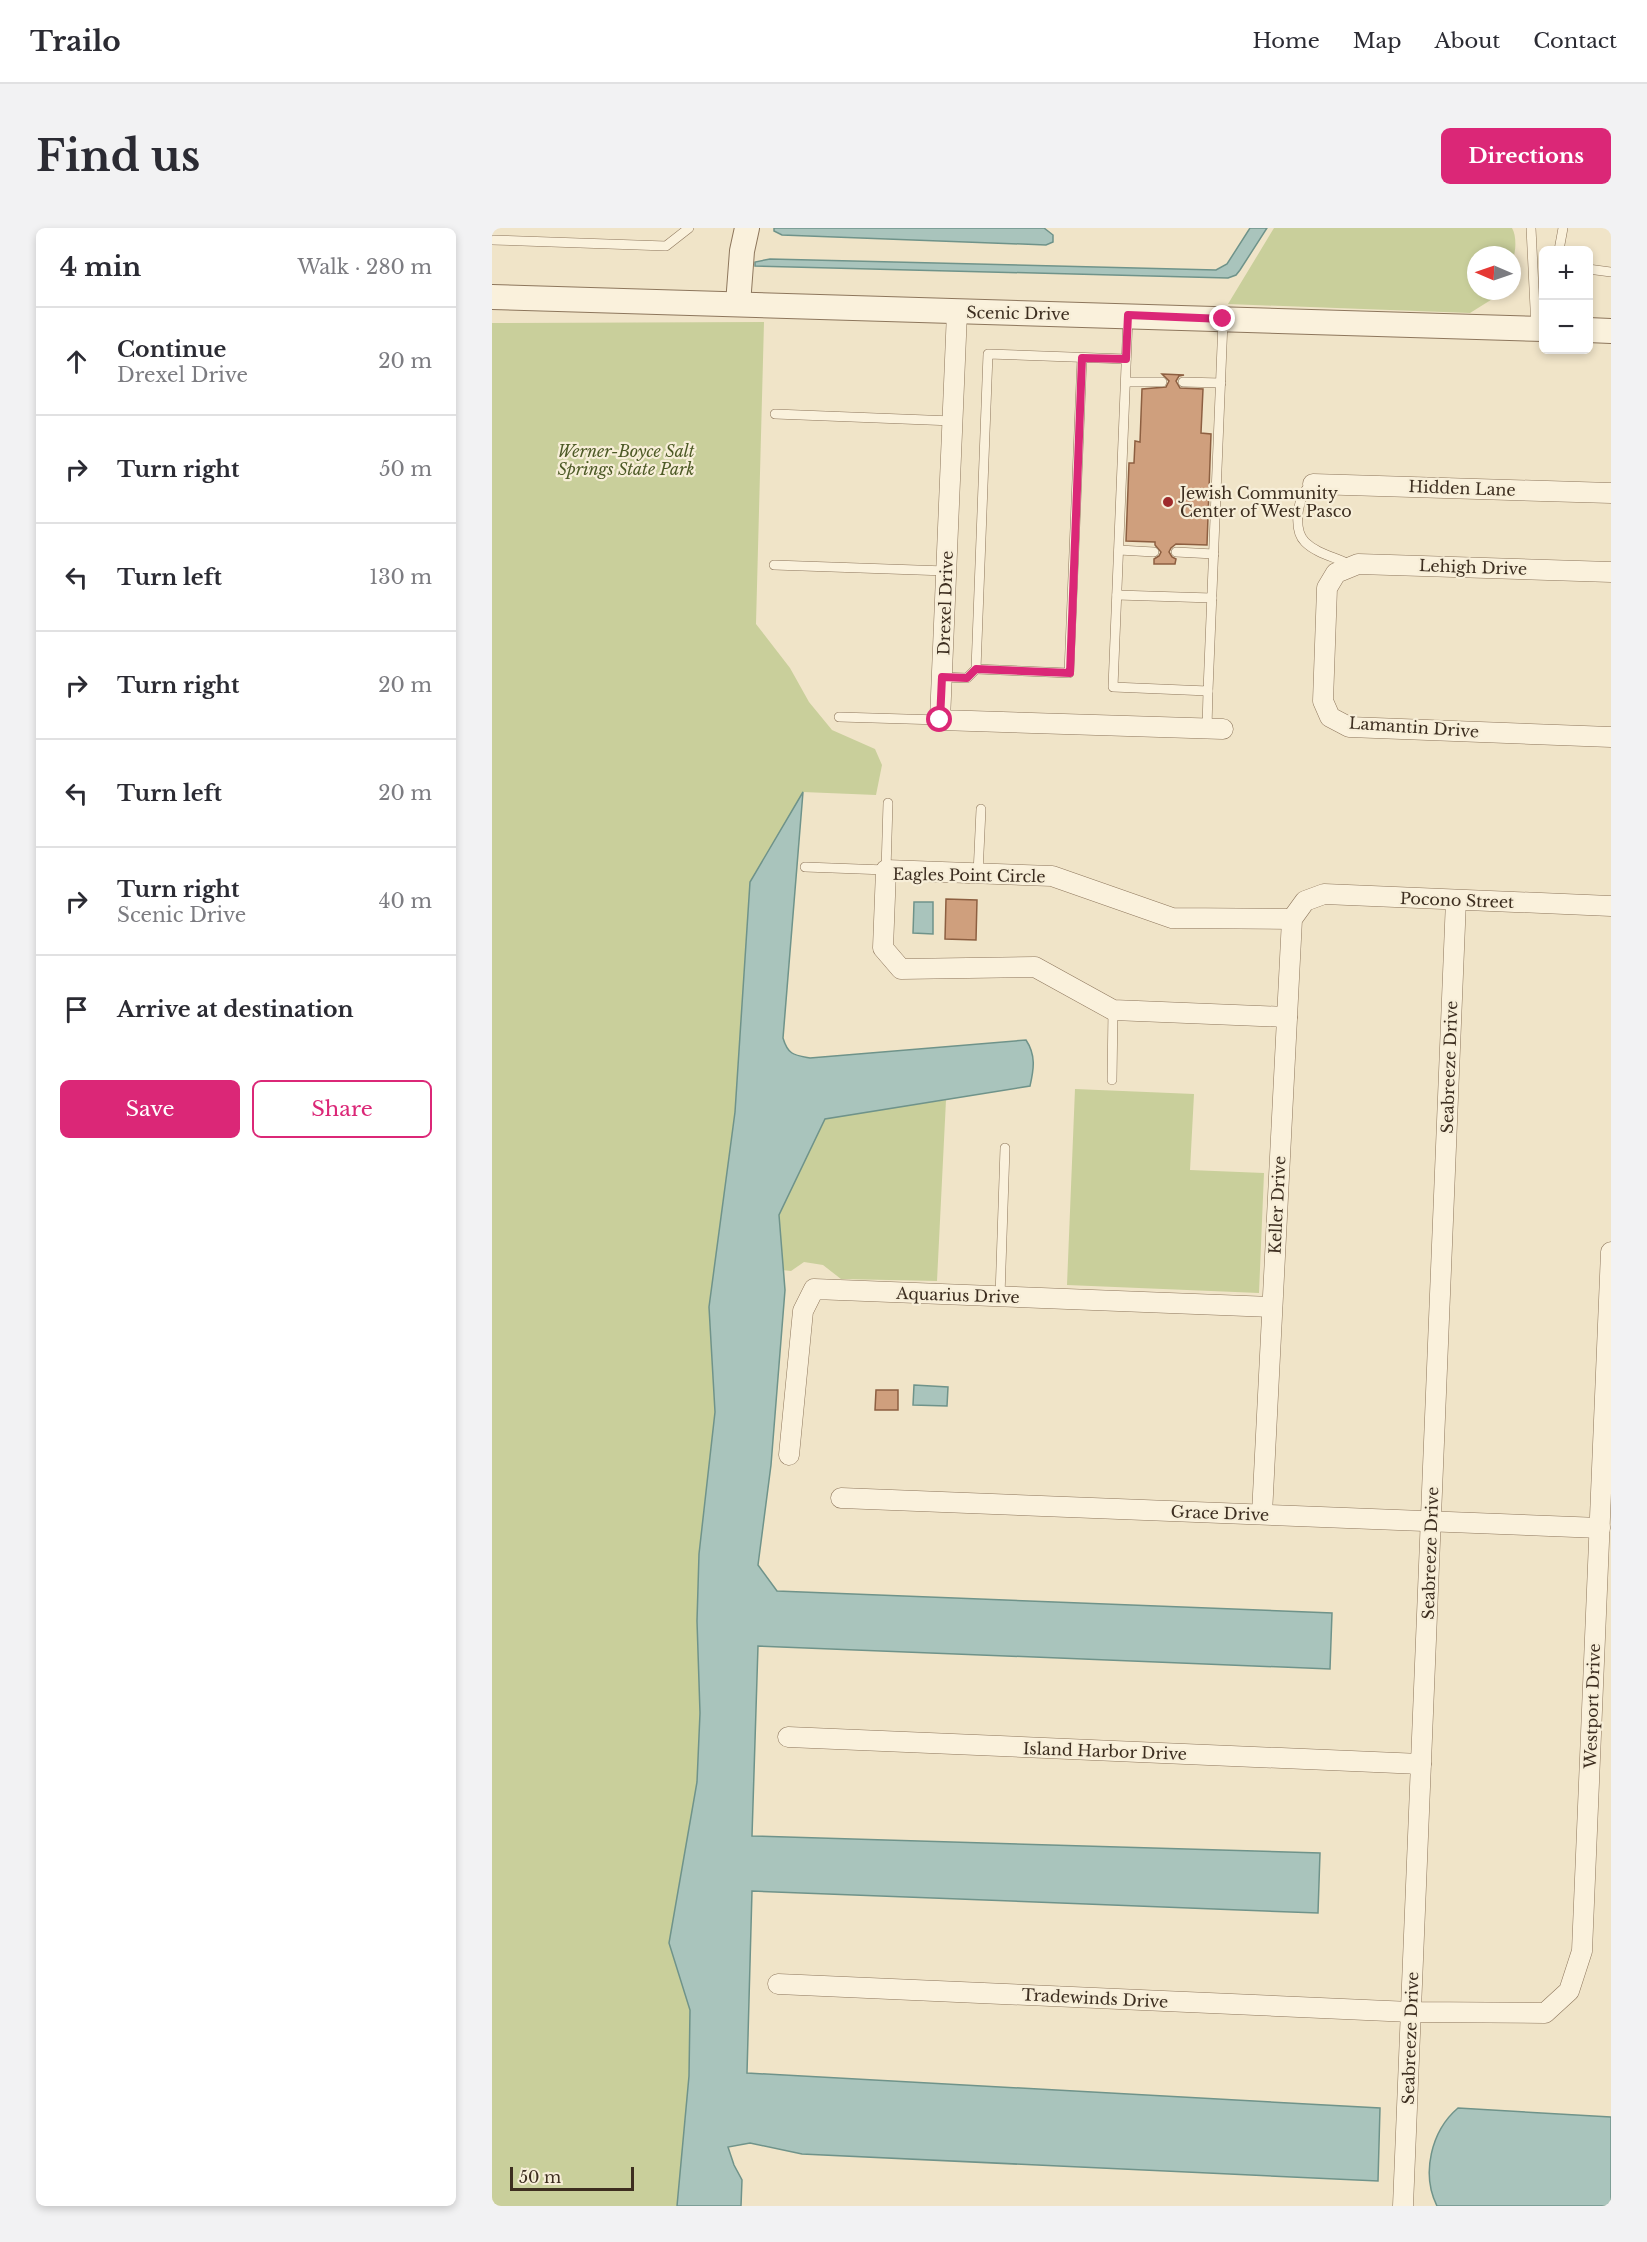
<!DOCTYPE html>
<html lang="en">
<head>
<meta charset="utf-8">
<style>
  body { margin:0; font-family:"Libre Baskerville",serif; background:#f2f2f3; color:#2b2b33 }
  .controls { position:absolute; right:18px; top:18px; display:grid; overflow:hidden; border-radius:9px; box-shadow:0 3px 9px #0003 }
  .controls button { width:54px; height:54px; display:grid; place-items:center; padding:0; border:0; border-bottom:2px solid #e1e1e2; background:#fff; color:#2b2b33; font:30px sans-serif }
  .compass { position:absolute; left:975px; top:18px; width:54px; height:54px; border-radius:50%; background:#fff; box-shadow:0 3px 9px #0003; rotate:272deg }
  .scale { position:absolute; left:18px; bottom:15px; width:124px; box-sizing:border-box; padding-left:6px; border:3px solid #3d2e20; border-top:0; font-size:16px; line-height:21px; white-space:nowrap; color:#3d2e20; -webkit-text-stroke:4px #f7eed8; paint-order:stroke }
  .stop { position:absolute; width:18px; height:18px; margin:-14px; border:4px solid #db2777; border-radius:50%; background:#fff }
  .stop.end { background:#db2777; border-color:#fff; box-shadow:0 2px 6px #0008 }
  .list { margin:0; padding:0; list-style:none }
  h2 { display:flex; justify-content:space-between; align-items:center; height:78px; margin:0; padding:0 24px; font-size:26px }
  h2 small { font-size:20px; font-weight:400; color:#7c7c81 }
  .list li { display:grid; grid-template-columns:39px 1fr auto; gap:18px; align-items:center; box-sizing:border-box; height:108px; padding:0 24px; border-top:2px solid #e1e1e2 }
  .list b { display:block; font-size:22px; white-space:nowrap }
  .list p { margin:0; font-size:20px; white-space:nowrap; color:#7c7c81 }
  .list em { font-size:20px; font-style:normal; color:#7c7c81 }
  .actions { display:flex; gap:12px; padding:18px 24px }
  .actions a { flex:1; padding:14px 0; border:2px solid #db2777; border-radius:9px; text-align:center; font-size:21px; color:#db2777 }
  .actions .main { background:#db2777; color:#fff }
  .icon { flex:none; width:33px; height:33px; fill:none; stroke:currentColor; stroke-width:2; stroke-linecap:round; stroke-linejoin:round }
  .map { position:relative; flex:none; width:1119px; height:1978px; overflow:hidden; border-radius:9px }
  header { display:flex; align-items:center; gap:36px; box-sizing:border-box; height:84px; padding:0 30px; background:#fff; border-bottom:2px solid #e1e1e2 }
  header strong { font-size:28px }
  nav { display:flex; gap:33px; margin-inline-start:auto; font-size:21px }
  .intro { display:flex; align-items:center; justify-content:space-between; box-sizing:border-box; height:144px; padding:0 36px }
  h1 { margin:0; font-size:42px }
  .button { padding:15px 27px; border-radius:9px; background:#db2777; color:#fff; font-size:21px; font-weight:700 }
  main { display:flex; gap:36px; padding:0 36px }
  aside { flex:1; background:#fff; border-radius:9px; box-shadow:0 3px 9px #0003 }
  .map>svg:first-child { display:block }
  .green { fill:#c9cf9b }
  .water { fill:#a9c4bc; stroke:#6f938a; stroke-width:1.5 }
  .building { fill:#cf9f7d; stroke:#8d5f41; stroke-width:1.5 }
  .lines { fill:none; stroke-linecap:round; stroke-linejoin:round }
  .service-casing { stroke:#8d765c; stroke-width:10 }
  .minor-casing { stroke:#8d765c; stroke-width:21 }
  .tertiary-casing { stroke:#8d765c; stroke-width:26 }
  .service { stroke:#faf1dc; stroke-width:9 }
  .minor { stroke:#faf1dc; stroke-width:20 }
  .tertiary { stroke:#faf1dc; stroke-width:24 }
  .route { stroke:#db2777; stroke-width:8 }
  .poi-dot { fill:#9e2a2b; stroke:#f7eed8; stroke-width:2 }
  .labels { text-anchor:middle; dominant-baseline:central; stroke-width:4.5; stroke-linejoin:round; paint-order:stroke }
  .street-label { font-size:16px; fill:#3d2e20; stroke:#f7eed8 }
  .park-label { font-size:16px; font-style:italic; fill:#4d5a26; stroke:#f7eed8 }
  .poi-label { font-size:16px; fill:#3d2e20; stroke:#f7eed8; text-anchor:start }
</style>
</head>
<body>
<header>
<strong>Trailo</strong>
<nav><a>Home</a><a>Map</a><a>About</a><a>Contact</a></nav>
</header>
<div class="intro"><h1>Find us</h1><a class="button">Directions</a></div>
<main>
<aside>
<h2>4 min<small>Walk · 280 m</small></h2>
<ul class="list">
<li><svg class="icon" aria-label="ahead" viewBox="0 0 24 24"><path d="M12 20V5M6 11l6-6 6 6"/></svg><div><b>Continue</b><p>Drexel Drive</p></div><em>20 m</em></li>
<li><svg class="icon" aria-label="right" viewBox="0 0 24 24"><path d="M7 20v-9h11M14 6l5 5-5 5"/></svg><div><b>Turn right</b></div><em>50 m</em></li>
<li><svg class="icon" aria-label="left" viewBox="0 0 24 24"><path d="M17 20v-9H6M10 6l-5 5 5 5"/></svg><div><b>Turn left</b></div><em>130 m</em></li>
<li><svg class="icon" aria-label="right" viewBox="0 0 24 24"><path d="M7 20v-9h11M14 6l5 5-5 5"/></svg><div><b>Turn right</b></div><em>20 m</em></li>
<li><svg class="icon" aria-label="left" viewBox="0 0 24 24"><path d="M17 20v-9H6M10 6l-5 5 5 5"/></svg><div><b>Turn left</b></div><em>20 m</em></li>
<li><svg class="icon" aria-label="right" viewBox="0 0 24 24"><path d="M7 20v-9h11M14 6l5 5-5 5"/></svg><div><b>Turn right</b><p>Scenic Drive</p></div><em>40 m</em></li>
<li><svg class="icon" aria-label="arrive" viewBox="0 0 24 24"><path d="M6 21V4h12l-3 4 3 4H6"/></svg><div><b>Arrive at destination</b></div></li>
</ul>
<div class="actions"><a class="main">Save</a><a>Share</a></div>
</aside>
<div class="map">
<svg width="1119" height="1978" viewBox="0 0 1119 1978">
  <rect width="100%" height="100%" fill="#f0e4c8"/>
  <g class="green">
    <path d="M782,0h238c5,8 4,25 0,34v-7h-36v36h22l-4,7 -24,15 -242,-9z"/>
    <polygon points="272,94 264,396 298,440 317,474 340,502 383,521 390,537 384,567 311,564 243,884 217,1079 223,1184 207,1326 205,1393 208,1485 205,1554 178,1710 198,1782 197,1848 185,1978 0,1978 0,95"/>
    <polygon points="583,861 702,866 698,942 772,945 767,1065 575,1057"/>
    <polygon points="454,872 445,1053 349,1051 331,1037 312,1034 299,1043 290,1042 287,987 333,890"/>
  </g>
  <g class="water">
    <polygon points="282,0 552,0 561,7 561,14 554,17 290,7 282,3"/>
    <polygon points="758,0 775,0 748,42 744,47 736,50 263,38 263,34 278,31 724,42 735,36"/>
    <path d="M311,564l-20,246c5,17 11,17 27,20l216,-18c10,15 8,29 4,46l-205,33 -46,96 6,75 -14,175 -13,100 19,26 555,22 -2,56 -572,-23 -6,190 568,17 -2,60 -566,-22 -5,182 633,35 -2,73 -576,-27 -52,-11 -22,4 6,18 8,15 -1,26h-64l12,-130 1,-66 -21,-67 28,-161 3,-69 -3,-92 2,-67 16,-142 -6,-105 26,-195 15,-230z"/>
    <polygon points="422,674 441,674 441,706 421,705"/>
    <polygon points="422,1157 456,1159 455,1178 421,1177"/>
    <path d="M966,1880l153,9v89h-174c-16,-32 -6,-75 21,-98z"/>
  </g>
  <g class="building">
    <polygon points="670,146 692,147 687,148 684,153 688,160 711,161 709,205 719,206 715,317 684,316 679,320 677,324 680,329 684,331 683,336 662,336 662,331 667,328 669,324 663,317 663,314 634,313 637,235 642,235 643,213 648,214 650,161 674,159 677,153"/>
    <polygon points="454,671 485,672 484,712 453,711"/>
    <polygon points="384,1162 406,1162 406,1182 383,1182"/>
  </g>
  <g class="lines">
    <g class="service-casing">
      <g id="service">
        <polyline points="1039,0 1044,100"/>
        <polyline points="0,12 174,18 197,0"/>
        <polyline points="1067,22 1071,0"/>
        <polyline points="1096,41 1119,44"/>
        <polyline points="636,89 621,459 716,463 731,93"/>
        <polyline points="590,130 577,445 484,441 496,126 634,131"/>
        <polyline points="634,154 670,154"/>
        <polyline points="691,154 729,155"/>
        <polyline points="283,186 461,193"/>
        <path d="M821,256c-3,2 -8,5 -9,9 -7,13 -10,38 1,49 12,12 31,15 46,23"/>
        <polyline points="627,322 662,324"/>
        <polyline points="684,324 722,326"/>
        <polyline points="282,337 454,343"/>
        <polyline points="625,367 720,370"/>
        <polyline points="450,449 475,450 484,441"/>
        <polyline points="347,489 448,492"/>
        <polyline points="715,500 716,463"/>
        <polyline points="313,639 394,642 396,575"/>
        <polyline points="486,646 489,581"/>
        <polyline points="620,852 621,782"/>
        <polyline points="508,1068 513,920"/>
      </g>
    </g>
    <g class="minor-casing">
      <g id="minor">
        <polyline points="465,84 448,492 731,501"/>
        <polyline points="821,256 1119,265"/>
        <polyline points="1119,344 866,336 844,345 835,360 831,473 838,489 857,499 1119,509"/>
        <polyline points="795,789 621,782 543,739 409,741 391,720 394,642 560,648 680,690 800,691"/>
        <polyline points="297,1227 311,1083 322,1061 780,1079"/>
        <polyline points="349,1270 1108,1300"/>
        <polyline points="770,1286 800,691 813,673 832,666 1119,678"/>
        <polyline points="296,1509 929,1536"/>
        <polyline points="286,1756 919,1784 1053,1785 1077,1763 1090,1723 1119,1024"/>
        <polyline points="911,1978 964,672"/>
      </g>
    </g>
    <g class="tertiary-casing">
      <g id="tertiary">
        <polyline points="0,69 1052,101"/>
        <polyline points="246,76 250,23 255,0"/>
        <polyline points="1096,102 1119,103"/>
      </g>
    </g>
    <use href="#service" class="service"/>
    <use href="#minor" class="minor"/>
    <use href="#tertiary" class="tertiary"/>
  </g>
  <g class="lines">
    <polyline class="route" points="448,492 450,449 475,450 484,441 578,445 590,130 634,131 636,87 731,91"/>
  </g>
  <circle class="poi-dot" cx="676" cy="274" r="6"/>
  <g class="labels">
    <g class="street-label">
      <text transform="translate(526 85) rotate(1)">Scenic Drive</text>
      <text transform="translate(970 260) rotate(2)">Hidden Lane</text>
      <text transform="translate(981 339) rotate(2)">Lehigh Drive</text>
      <text transform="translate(453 375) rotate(-88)">Drexel Drive</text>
      <text transform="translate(922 499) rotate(4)">Lamantin Drive</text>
      <text transform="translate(477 647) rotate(1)">Eagles Point Circle</text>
      <text transform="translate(965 672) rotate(2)">Pocono Street</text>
      <text transform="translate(957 839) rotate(-88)">Seabreeze Drive</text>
      <text transform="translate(785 977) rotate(-87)">Keller Drive</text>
      <text transform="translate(466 1067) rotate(2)">Aquarius Drive</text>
      <text transform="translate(728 1285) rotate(2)">Grace Drive</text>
      <text transform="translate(938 1325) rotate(-88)">Seabreeze Drive</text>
      <text transform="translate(1100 1478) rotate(-88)">Westport Drive</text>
      <text transform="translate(613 1523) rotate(2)">Island Harbor Drive</text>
      <text transform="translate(603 1770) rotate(3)">Tradewinds Drive</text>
      <text transform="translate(918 1810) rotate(-88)">Seabreeze Drive</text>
    </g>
    <g class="park-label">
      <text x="134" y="223">Werner-Boyce Salt<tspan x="134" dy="18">Springs State Park</tspan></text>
    </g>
    <g class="poi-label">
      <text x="688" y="265">Jewish Community<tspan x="688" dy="18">Center of West Pasco</tspan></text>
    </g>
  </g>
</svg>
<div class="controls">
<button>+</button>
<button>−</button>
</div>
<svg class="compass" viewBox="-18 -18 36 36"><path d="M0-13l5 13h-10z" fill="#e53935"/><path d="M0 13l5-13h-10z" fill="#7c7c81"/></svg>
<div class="scale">50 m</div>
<div class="stop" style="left:448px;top:492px"></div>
<div class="stop end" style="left:731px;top:91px"></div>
</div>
</main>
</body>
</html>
